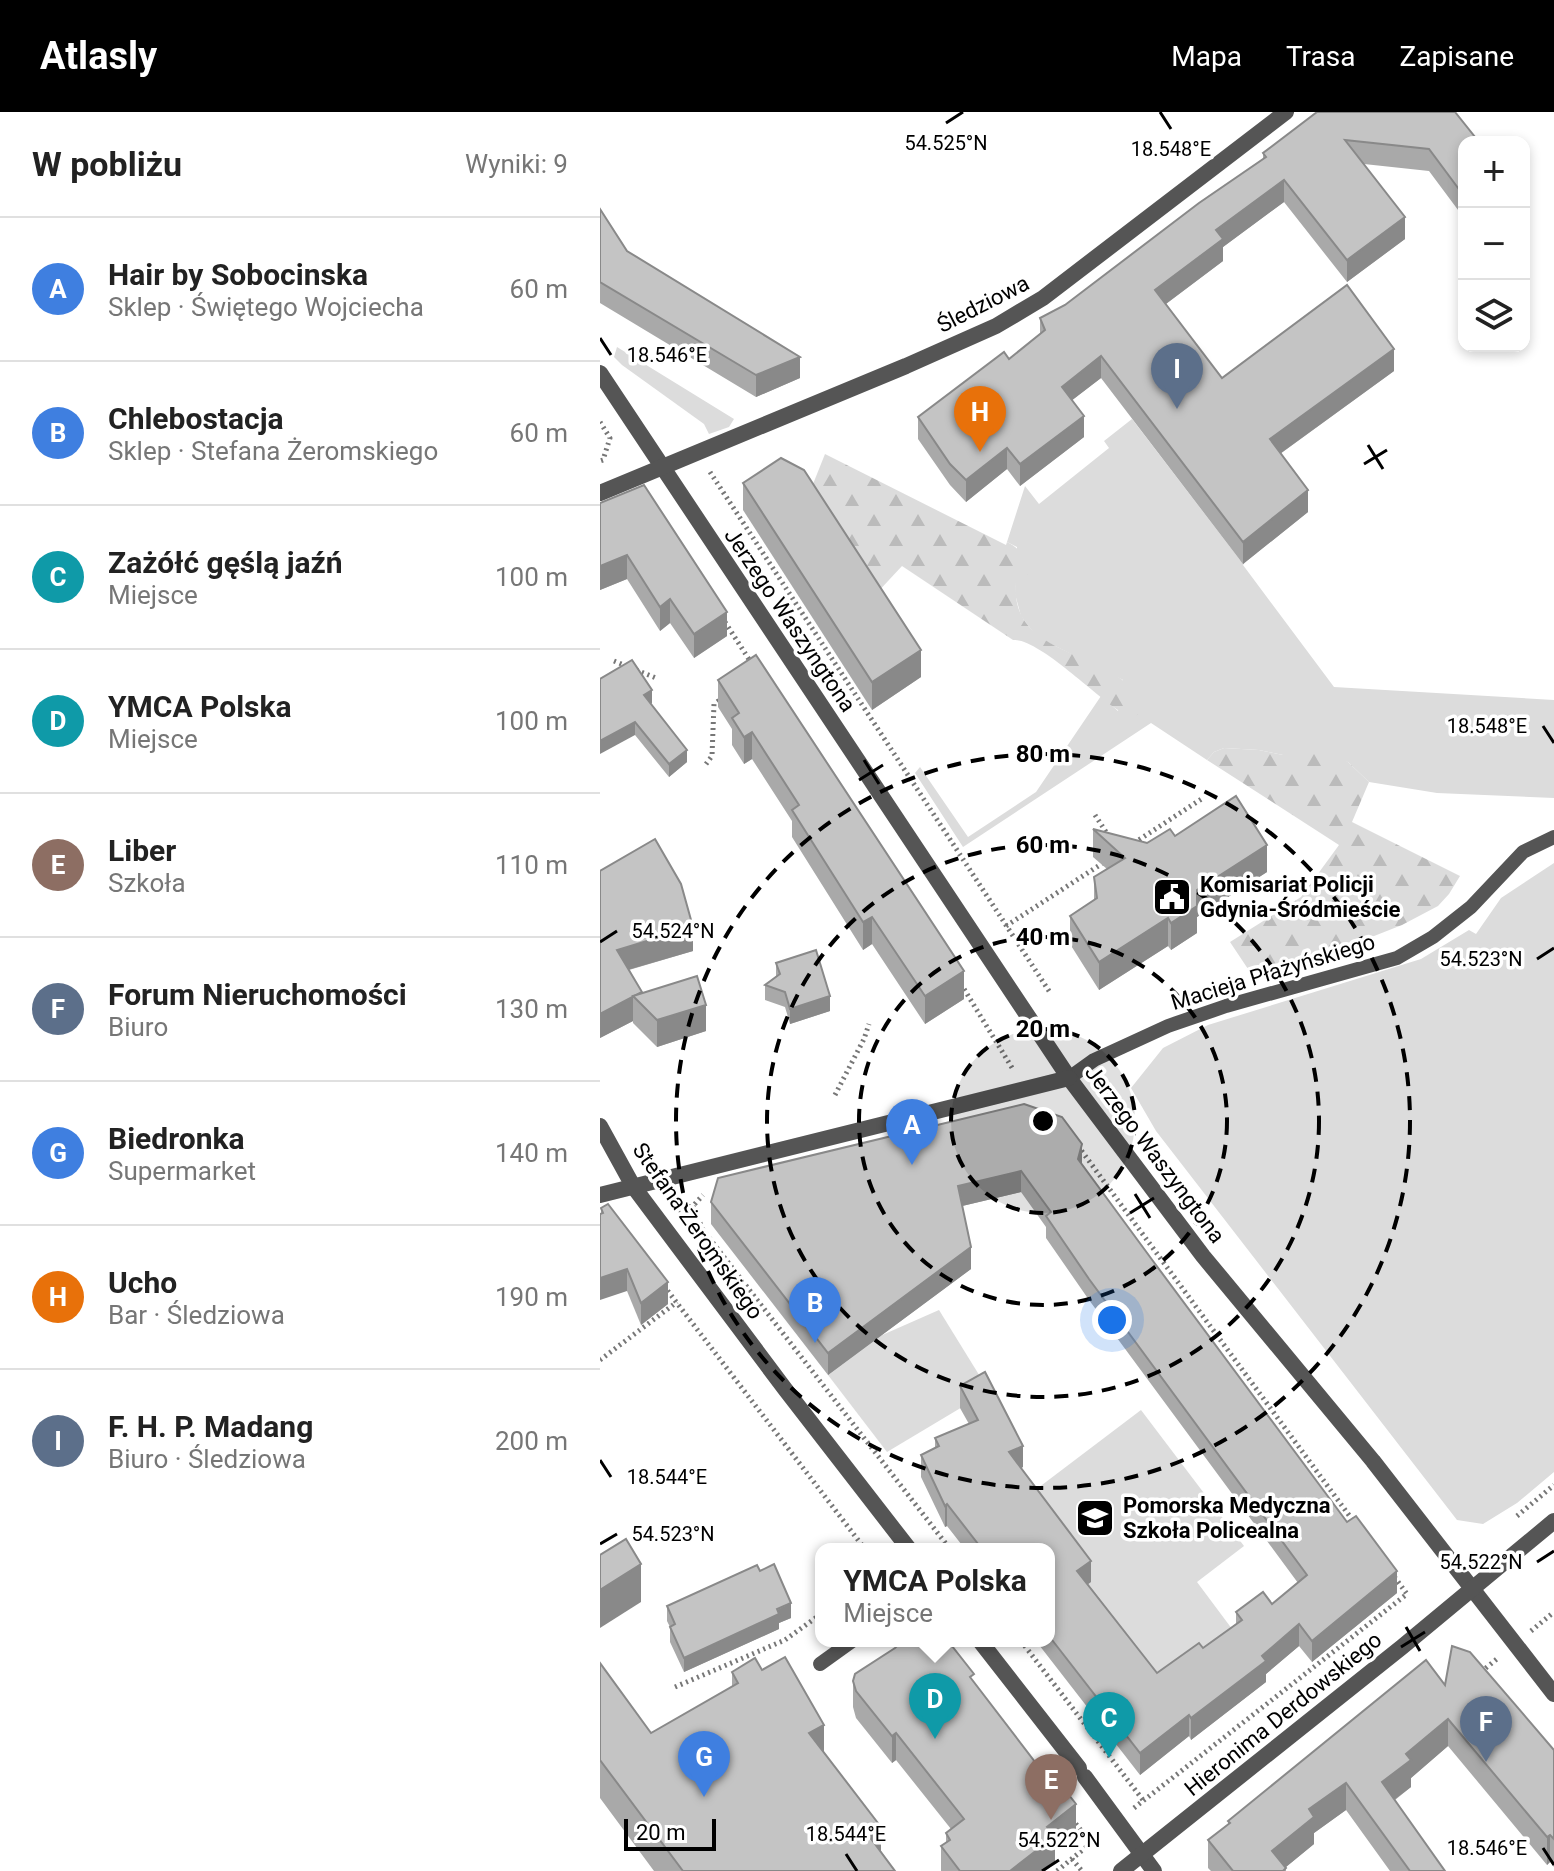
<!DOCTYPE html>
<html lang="pl">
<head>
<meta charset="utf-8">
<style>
  body { margin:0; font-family:Roboto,sans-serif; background:#f6f6f6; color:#222 }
  .controls { position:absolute; right:24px; top:24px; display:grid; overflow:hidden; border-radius:16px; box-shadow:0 4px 12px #0003 }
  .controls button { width:72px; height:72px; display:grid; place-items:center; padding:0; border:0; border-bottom:2px solid #e0e0e0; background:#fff; color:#222; font:40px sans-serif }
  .scale { position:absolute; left:24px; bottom:20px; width:92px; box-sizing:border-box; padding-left:8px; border:4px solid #000; border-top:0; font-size:22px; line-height:28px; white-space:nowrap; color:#000; -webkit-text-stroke:6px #fff; paint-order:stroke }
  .you { position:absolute; left:512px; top:1208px; width:28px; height:28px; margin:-20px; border:6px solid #fff; border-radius:50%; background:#1a73e8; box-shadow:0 0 0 12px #1a73e833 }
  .badge { display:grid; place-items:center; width:52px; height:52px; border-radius:50%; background:#000; color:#fff; font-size:26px; font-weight:700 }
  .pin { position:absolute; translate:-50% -66px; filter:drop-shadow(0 2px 4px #0008) }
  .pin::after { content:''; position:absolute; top:42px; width:28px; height:24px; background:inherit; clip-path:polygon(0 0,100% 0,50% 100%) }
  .popup { position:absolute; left:215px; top:1431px; width:240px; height:104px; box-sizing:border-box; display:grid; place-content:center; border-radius:16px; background:#fff; filter:drop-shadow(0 2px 6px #0005); font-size:26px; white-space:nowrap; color:#767676 }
  .popup b { font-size:30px; color:#222 }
  .popup::after { content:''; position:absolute; left:50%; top:100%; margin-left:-16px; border:16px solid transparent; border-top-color:#fff }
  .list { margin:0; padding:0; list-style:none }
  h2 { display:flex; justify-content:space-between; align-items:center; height:104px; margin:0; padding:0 32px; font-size:34px }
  h2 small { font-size:26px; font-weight:400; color:#767676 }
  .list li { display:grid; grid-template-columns:52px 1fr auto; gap:24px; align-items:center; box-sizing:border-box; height:144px; padding:0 32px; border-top:2px solid #e0e0e0 }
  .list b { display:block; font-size:30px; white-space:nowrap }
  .list p { margin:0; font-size:26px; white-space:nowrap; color:#767676 }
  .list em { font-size:26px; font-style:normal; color:#767676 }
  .icon { flex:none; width:44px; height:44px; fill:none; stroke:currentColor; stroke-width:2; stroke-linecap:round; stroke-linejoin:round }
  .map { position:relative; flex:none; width:954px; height:1759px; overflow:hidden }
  header { display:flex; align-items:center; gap:48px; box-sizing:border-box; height:112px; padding:0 40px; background:#000; color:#fff }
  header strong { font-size:38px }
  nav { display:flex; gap:44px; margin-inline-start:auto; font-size:28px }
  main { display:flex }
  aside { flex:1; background:#fff }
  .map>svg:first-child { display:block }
  .green { fill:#dcdcdc }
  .forest { fill:url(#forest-firs) }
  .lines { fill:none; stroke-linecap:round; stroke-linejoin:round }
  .path { stroke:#777; stroke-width:5; stroke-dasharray:2 4; stroke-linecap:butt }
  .service { stroke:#555; stroke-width:14 }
  .minor { stroke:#555; stroke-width:16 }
  .wall { fill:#a9a9a9 }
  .shaded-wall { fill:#898989 }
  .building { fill:#c4c4c4; stroke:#898989; stroke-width:2 }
  .ticks { fill:none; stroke:#000; stroke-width:3 }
  .ring { fill:none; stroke:#000; stroke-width:4; stroke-dasharray:14 10 }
  .labels { text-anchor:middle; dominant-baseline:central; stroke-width:7; stroke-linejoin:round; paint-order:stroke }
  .street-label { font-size:22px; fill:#000; stroke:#fff }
  .poi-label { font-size:22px; font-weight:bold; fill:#000; stroke:#fff; text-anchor:start }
  .ticks-label { font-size:20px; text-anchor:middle; fill:#000; stroke:#fff; stroke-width:7; stroke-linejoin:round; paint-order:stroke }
  .centre { fill:#000; stroke:#fff; stroke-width:4 }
  .ring-label { font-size:24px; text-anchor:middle; font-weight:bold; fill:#000; stroke:#fff; stroke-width:7; stroke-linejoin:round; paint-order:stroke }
</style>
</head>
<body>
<header>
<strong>Atlasly</strong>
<nav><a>Mapa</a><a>Trasa</a><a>Zapisane</a></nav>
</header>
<main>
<aside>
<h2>W pobliżu<small>Wyniki: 9</small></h2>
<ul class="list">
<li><span class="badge" style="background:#3f7fe0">A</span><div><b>Hair by Sobocinska</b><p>Sklep · Świętego Wojciecha</p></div><em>60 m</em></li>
<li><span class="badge" style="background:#3f7fe0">B</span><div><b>Chlebostacja</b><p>Sklep · Stefana Żeromskiego</p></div><em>60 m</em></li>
<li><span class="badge" style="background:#0f9aa8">C</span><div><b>Zażółć gęślą jaźń</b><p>Miejsce</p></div><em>100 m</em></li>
<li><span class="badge" style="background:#0f9aa8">D</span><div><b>YMCA Polska</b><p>Miejsce</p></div><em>100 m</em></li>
<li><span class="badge" style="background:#8d6e63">E</span><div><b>Liber</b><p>Szkoła</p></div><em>110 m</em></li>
<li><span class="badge" style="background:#5c6f8a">F</span><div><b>Forum Nieruchomości</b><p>Biuro</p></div><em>130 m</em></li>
<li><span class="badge" style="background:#3f7fe0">G</span><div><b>Biedronka</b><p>Supermarket</p></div><em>140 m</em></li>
<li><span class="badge" style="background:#e8710a">H</span><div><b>Ucho</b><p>Bar · Śledziowa</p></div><em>190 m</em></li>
<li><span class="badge" style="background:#5c6f8a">I</span><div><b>F. H. P. Madang</b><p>Biuro · Śledziowa</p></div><em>200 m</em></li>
</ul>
</aside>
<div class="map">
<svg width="954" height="1759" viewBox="0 0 954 1759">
  <defs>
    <pattern id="forest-firs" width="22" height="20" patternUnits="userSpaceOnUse" patternTransform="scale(2)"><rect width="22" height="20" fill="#dcdcdc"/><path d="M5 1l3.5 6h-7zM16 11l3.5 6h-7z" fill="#bbb"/></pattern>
  </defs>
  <rect width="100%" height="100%" fill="#fff"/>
  <g class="green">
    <polygon points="17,235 134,307 129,315 109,322 104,312 22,253 14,245"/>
    <polygon points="532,307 640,448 647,448 643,453 734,575 954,588 954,686 837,681 769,670 748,650 700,643 683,643 659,638 624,636 614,640 607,648 551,611 363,735 315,661 320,655 368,725 436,680 501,584 518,599 523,568 437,525 421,504 415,482 417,435 407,430 425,374 439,392 509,336 504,329"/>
    <polygon points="954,751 954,1360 917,1391 883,1412 857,1408 556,1019 531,976 563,936 608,913 821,847 869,818 876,822 901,786"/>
    <polygon points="339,1198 389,1279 287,1340 228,1263 280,1224"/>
    <polygon points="541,1298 644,1434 597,1470 641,1529 561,1589 478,1480 491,1470 429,1388 440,1379 438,1376"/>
  </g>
  <g class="forest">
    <path d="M225,342l181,91 1,-3c14,7 19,16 22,31l-13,10c-7,81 109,64 127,126l-8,8c-5,-2 -12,-4 -17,-7 -24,-15 -79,-71 -105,-70l-111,-74 -27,29 -66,-101z"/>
    <polygon points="624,636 659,638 683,643 723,639 748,650 769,670 752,710 860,764 849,782 838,794 802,813 683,860 654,866 630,830 701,785 739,733 607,648 614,640"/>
  </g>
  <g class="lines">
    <g class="path">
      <polyline points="0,310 10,326 3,348 0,349"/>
      <polyline points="110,360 451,882"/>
      <polyline points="125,510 152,552"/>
      <polyline points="14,549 56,566"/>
      <polyline points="106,652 112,644 114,592 121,587"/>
      <polyline points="495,703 510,726"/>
      <polyline points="534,731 603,686"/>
      <polyline points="406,814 506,749"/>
      <polyline points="361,872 414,959"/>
      <polyline points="235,983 264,927 269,912"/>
      <polyline points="478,1034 754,1410"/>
      <polyline points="93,1094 103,1118 350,1437"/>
      <polyline points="78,1098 93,1094 103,1083"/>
      <polyline points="64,1174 265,1437"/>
      <polyline points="0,1248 77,1190"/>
      <polyline points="917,1404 954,1373"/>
      <polyline points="931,1519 954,1500"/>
      <polyline points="421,1529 543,1688"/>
      <polyline points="881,1560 898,1546"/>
      <polyline points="75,1575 185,1528 221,1502"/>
      <polyline points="534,1696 807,1482 793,1463"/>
      <polyline points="472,1707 491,1731"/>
      <polyline points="472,1747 482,1759"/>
      <polyline points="457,1759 502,1722"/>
    </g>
    <g class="service">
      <polyline points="469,966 494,948 568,914 626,894 797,846 833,825 871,795 923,740 954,725"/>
      <polyline points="220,1552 252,1529"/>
    </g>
    <g class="minor">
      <polyline points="0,261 469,966 603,1144 773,1349 954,1582"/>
      <polyline points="0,381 306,254 396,214 443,186 686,0"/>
      <polyline points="0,1014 33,1074 185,1277 309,1437"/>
      <polyline points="0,1083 469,966"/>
      <polyline points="380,1529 479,1656"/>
      <polyline points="485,1665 554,1759"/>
      <polyline points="521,1759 802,1535 954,1409"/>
    </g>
  </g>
  <g class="wall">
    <polygon points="717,0 864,30 864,106 829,59 764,52 805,127 747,170 684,90 623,135 623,149 566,192 622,266 794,259 680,342 708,400 643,452 501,266 472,288 484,325 420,374 407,357 366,390 350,373 318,327 318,305 409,247 440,222 440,206 465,193 663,47 663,41"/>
    <polygon points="0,97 27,139 200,266 156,285 0,191"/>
    <polygon points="143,371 321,565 272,598 143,398"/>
    <polygon points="0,391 127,524 94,546 70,511 60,519 27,467 0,478"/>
    <polygon points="0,567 52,591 50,592 87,650 69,665 35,623"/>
    <polygon points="118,568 364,887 325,912 272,832 263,838 192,725 192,709 152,647 144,652 132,633 132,617 118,595"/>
    <polygon points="493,717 547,731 575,724 667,760 597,805 597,821 571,838 568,834 499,878 470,832 470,804 494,788 494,765 507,757 493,745"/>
    <polygon points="0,759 93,839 29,858 42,880 106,919 57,935 33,911 33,909 0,926"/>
    <polygon points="176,851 230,899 190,912 185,895 165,888 165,873 176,864"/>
    <polygon points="482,1052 797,1481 712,1550 699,1534 666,1562 666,1570 591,1628 589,1624 540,1663 436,1529 449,1529 449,1437 365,1437 347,1414 345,1415 321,1365 321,1343 335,1336 335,1326 369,1312 360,1296 360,1274 423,1355 421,1356 491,1470 488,1472 557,1561 603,1536 636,1512 636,1500 672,1492 698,1471 489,1188 446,1126 446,1115 421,1080 362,1094 371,1157 228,1263 111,1112 111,1090"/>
    <polygon points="1,1096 68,1192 41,1213 27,1179 1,1102"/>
    <polygon points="160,1459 191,1506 179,1511 179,1517 84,1560 70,1530 70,1515 67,1509 67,1494"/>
    <polygon points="0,1551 51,1621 132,1575 132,1560 162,1558 224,1641 281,1739 295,1759 54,1759 0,1686"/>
    <polygon points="253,1569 374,1570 476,1719 455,1735 455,1751 445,1759 341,1759 341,1734 346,1731 346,1721 351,1717 296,1648 292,1651 256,1606 253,1595"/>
    <polygon points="845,1573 954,1638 954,1755 950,1750 947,1753 848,1634 811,1666 811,1675 795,1688 845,1759 790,1759 746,1698 714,1721 714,1732 686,1755 686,1759 611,1759 608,1756 608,1728 628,1713 628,1709"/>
  </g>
  <g class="shaded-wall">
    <polygon points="684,68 684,90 623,135 623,149 555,200 555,178 616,118"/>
    <polygon points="805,105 805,127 747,170 747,148"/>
    <polygon points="794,237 794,259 670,349 670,327"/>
    <polygon points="501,244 501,266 462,296 462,275"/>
    <polygon points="200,245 200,266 156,285 156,263"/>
    <polygon points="484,304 484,325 420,374 420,352"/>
    <polygon points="407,336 407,357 366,390 366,368"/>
    <polygon points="708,378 708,400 643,452 643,430"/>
    <polygon points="27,443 27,467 0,478 0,454"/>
    <polygon points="70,487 70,511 60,519 60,495"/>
    <polygon points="127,500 127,524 94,546 94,522"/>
    <polygon points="321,538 321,565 272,598 272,570"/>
    <polygon points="52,578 52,591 44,596 44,583"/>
    <polygon points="35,610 35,623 0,642 0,629"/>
    <polygon points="152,620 152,647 144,652 144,625"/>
    <polygon points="87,638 87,650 69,665 69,652"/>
    <polygon points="667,733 667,760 597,805 597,821 571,838 571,811 597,778"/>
    <polygon points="272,805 272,832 263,838 263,810"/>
    <polygon points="568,806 568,834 499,878 499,850"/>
    <polygon points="93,815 93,839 17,861 17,838"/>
    <polygon points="364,859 364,887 325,912 325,884"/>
    <polygon points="230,884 230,899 190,912 190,897"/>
    <polygon points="33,885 33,909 0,926 0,902"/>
    <polygon points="106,893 106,919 57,935 57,908"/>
    <polygon points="482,1032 482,1054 478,1047"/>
    <polygon points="421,1059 421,1080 358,1095 358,1074"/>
    <polygon points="371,1135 371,1157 228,1263 228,1241"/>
    <polygon points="27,1157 27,1179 0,1188 0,1166"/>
    <polygon points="68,1170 68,1192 41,1213 41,1191"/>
    <polygon points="423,1334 423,1355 409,1362 409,1340"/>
    <polygon points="347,1392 347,1414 345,1415 345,1394"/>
    <polygon points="491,1449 491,1470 477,1480 477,1459"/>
    <polygon points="41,1452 41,1490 0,1516 0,1478"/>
    <polygon points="797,1459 797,1481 712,1550 712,1529"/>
    <polygon points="191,1491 191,1506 179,1511 179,1517 84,1560 84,1546"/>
    <polygon points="699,1512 699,1534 666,1562 666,1570 591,1628 591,1606 662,1544"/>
    <polygon points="589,1603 589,1624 540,1663 540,1641"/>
    <polygon points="848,1607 848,1634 811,1666 811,1675 782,1697 782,1670 806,1642"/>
    <polygon points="224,1613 224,1651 209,1621"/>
    <polygon points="296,1621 296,1648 292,1651 292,1624"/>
    <polygon points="746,1671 746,1698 714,1721 714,1732 681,1759 672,1739 709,1697"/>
    <polygon points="476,1692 476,1719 455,1735 455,1751 445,1759 410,1759 447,1715"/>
    <polygon points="281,1715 281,1753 269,1724"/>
    <polygon points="950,1723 950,1750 947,1753 947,1725"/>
  </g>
  <g class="building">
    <polygon points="717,0 855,0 879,30 864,30 864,84 829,37 745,28 805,105 747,148 684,68 616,118 623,127 555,178 622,266 747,173 794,237 670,327 708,378 643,430 501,244 462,275 484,304 420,352 407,336 366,368 350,352 318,305 404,240 409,247 445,218 440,206 465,193 599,91 666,45 663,41"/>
    <polygon points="0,97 27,139 200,245 156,263 0,170"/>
    <polygon points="181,346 204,358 321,538 272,570 143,371"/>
    <polygon points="44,373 127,500 94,522 70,487 60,495 27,443 0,454 0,391"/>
    <polygon points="156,543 364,859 325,884 272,805 263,810 192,698 199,693 152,620 144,625 132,606 139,601 118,568"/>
    <polygon points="32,548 52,578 44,583 87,638 69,652 35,610 0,629 0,567"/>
    <polygon points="636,684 667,733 597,778 597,794 571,811 568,806 499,850 470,804 497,786 494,765 525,746 493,717 547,731 570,717 575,724"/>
    <polygon points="55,727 81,772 93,815 17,838 42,880 0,902 0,759"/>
    <polygon points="216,838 230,884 190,897 185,880 165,873 180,862 176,851"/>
    <polygon points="97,864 106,893 57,908 33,884"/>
    <polygon points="424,992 462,1005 482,1032 478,1047 553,1149 747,1410 756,1404 797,1459 712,1529 699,1512 662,1544 666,1549 591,1606 589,1603 540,1641 449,1524 449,1437 382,1437 347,1392 345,1394 321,1343 339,1334 335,1326 378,1308 360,1274 385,1260 423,1334 409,1340 491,1449 477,1459 557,1561 599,1531 603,1536 642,1508 636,1500 663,1480 672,1492 707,1463 489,1167 446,1104 451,1100 421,1059 358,1074 371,1135 228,1241 111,1090 118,1066"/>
    <polygon points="8,1092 68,1170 41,1191 27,1157 0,1166 0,1102 3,1101 1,1096"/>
    <polygon points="26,1427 41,1452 0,1478 0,1443"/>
    <polygon points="174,1452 191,1491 177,1497 179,1502 84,1546 70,1515 75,1512 67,1494 157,1453 160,1459"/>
    <polygon points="302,1529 348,1529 374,1562 370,1565 442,1659 447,1655 476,1692 447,1715 455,1724 410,1759 360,1759 341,1734 350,1728 346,1721 364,1707 296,1621 292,1624 256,1579 253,1569 255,1562 295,1536"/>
    <polygon points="852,1534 870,1540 954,1638 954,1727 950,1723 947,1725 848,1607 806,1642 811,1648 782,1670 845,1759 810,1759 746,1671 709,1697 714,1705 672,1739 686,1756 683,1759 633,1759 608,1728 630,1711 628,1709 826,1548 845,1573"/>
    <polygon points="185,1545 224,1613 209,1621 281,1715 269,1724 295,1759 83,1759 0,1648 0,1551 51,1621 138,1571 132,1560 155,1546 162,1558"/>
  </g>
  <path class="ticks" d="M560,0l11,17M346,11l17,-11M0,226l11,17M768,333l15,24M764,352l23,-14M943,614l11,17M264,648l15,24M259,668l24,-15M0,830l17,-11M937,847l17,-11M535,1082l15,24M530,1101l24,-15M0,1348l11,17M0,1432l17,-10M937,1450l17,-11M806,1515l14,24M801,1535l24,-15M943,1736l11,17M246,1742l11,17M442,1759l17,-11"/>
  <circle cx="443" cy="1009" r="92" fill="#000" fill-opacity=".12"/>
  <g class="ring">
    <circle cx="443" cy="1009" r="92"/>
    <circle cx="443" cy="1009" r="184"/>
    <circle cx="443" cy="1009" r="276"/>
    <circle cx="443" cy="1009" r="367"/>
  </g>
  <defs>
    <g id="civic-square" transform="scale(2)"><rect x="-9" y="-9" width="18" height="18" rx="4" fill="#000" stroke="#fff"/><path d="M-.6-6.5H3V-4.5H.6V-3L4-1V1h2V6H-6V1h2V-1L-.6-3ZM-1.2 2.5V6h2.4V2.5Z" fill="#fff"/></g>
    <g id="university-square" transform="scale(2)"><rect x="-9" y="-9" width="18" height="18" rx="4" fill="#000" stroke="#fff"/><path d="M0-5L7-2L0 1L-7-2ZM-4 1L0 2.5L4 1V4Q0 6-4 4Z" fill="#fff"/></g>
  </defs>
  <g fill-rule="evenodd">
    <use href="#civic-square" x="572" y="785"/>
    <use href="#university-square" x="495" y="1406"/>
  </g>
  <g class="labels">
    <g class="street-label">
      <text transform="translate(383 192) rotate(-27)">Śledziowa</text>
      <text transform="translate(190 508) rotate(56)">Jerzego Waszyngtona</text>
      <text transform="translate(673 860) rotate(-17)">Macieja Płażyńskiego</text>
      <text transform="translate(555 1042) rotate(53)">Jerzego Waszyngtona</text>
      <text transform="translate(98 1119) rotate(55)">Stefana Żeromskiego</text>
      <text transform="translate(683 1602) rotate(-39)">Hieronima Derdowskiego</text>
    </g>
    <g class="poi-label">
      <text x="600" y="772">Komisariat Policji<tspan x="600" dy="25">Gdynia-Śródmieście</tspan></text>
      <text x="523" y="1393">Pomorska Medyczna<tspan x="523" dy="25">Szkoła Policealna</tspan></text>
    </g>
  </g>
  <g class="ticks-label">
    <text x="346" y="38">54.525°N</text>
    <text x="571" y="44">18.548°E</text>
    <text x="67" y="250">18.546°E</text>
    <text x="887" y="621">18.548°E</text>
    <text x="73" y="826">54.524°N</text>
    <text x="881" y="854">54.523°N</text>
    <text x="67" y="1372">18.544°E</text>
    <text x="73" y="1429">54.523°N</text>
    <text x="881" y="1457">54.522°N</text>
    <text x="246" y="1729">18.544°E</text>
    <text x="459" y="1735">54.522°N</text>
    <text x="887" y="1743">18.546°E</text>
  </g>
  <circle cx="443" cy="1009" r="12" class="centre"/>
  <g class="ring-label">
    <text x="443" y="650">80 m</text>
    <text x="443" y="741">60 m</text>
    <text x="443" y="833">40 m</text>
    <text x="443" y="925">20 m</text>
  </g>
</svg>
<div class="controls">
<button>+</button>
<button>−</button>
<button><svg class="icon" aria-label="layers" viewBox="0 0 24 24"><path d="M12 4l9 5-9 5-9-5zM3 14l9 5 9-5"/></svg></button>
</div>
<div class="scale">20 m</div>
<div class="you"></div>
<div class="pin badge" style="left:312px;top:1053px;background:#3f7fe0">A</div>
<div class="pin badge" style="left:215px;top:1231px;background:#3f7fe0">B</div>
<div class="pin badge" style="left:509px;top:1646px;background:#0f9aa8">C</div>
<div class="pin badge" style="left:335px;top:1627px;background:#0f9aa8">D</div>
<div class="popup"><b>YMCA Polska</b>Miejsce</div>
<div class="pin badge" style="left:451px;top:1708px;background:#8d6e63">E</div>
<div class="pin badge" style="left:886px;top:1650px;background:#5c6f8a">F</div>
<div class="pin badge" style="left:104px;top:1685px;background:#3f7fe0">G</div>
<div class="pin badge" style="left:380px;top:340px;background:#e8710a">H</div>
<div class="pin badge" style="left:577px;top:297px;background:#5c6f8a">I</div>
</div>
</main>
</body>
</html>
